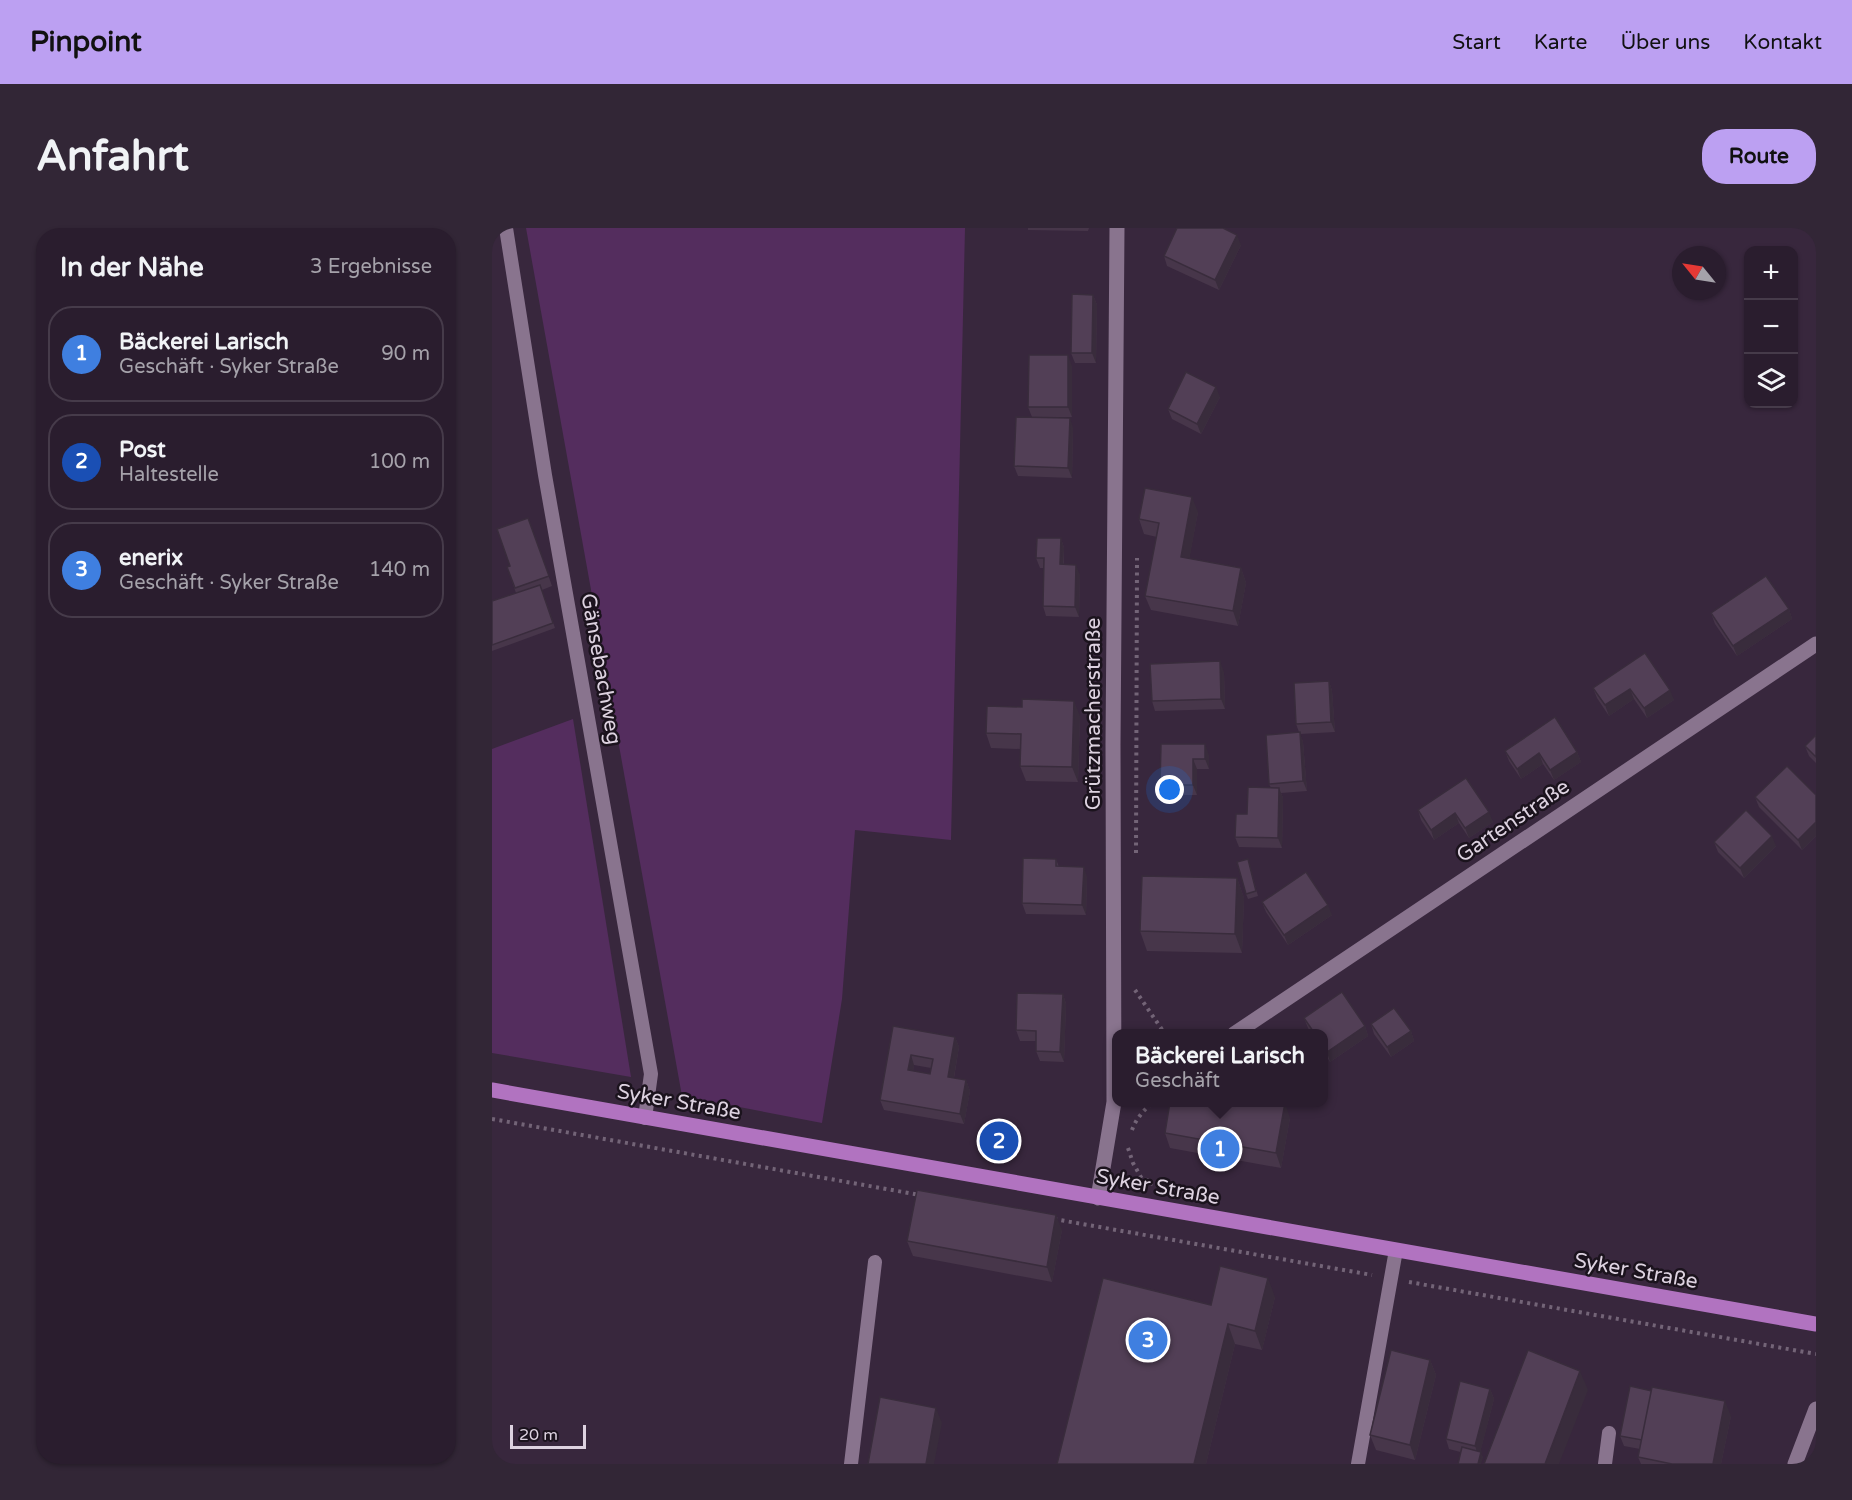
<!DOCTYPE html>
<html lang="de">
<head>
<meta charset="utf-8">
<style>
  body { margin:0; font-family:"Varela Round",sans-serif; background:#322636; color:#f1f3f6 }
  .controls { position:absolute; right:18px; top:18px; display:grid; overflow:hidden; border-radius:12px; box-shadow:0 2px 4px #0004 }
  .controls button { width:54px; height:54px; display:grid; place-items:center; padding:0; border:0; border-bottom:2px solid #463b4a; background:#2a1d2e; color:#f1f3f6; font:30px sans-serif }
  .compass { position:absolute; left:1180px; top:18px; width:54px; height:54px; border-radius:50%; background:#2a1d2e; box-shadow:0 2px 4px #0004; rotate:300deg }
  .scale { position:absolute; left:18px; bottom:15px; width:76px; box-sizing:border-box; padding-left:6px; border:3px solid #ddd2e0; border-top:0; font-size:16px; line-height:21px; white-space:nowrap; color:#ddd2e0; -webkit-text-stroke:4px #1b131d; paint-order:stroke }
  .you { position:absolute; left:678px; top:562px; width:21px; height:21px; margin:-15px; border:4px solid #fff; border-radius:50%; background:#1a73e8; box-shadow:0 0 0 9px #1a73e833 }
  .badge { display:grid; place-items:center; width:39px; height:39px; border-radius:50%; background:#bca0f2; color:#fff; font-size:20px; font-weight:700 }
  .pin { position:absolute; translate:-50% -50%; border:3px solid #fff; box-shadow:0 2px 6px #0006 }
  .popup { position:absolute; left:620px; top:801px; width:216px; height:78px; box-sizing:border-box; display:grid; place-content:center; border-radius:12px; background:#2a1d2e; filter:drop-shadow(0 2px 4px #0005); font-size:20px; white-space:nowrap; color:#a5a2aa }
  .popup b { font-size:22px; color:#f1f3f6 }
  .popup::after { content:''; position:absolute; left:50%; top:100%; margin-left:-12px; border:12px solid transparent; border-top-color:#2a1d2e }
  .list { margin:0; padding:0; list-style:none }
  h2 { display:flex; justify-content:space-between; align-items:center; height:78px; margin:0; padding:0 24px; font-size:26px }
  h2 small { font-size:20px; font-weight:400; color:#a5a2aa }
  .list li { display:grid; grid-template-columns:39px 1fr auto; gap:18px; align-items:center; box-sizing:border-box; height:96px; margin:0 12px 12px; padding:0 12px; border:2px solid #463b4a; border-radius:24px }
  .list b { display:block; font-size:22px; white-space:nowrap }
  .list p { margin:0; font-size:20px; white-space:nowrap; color:#a5a2aa }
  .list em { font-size:20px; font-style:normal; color:#a5a2aa }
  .icon { flex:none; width:33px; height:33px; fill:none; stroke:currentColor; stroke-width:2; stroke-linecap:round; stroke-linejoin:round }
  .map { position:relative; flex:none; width:1324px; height:1236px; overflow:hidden; border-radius:24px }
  header { display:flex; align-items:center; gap:36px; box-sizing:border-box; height:84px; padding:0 30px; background:#bca0f2; color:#111 }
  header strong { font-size:28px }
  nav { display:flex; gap:33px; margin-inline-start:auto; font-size:21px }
  .intro { display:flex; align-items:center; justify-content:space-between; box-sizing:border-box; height:144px; padding:0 36px }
  h1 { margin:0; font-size:42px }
  .button { padding:15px 27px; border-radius:24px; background:#bca0f2; color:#111; font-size:21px; font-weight:700 }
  main { display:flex; gap:36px; padding:0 36px }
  aside { flex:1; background:#2a1d2e; border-radius:24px; box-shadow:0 2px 4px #0004 }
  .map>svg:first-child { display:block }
  .green { fill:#542d5e }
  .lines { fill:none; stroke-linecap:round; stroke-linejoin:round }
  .path { stroke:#736477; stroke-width:4; stroke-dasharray:3 4.5; stroke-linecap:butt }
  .lane { stroke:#89748e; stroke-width:14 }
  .street { stroke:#89748e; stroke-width:15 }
  .primary { stroke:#b173c0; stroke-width:15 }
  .wall { fill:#47364a; fill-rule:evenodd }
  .shaded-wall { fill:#392c3c }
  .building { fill:#523f56; stroke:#392c3c; stroke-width:1.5; fill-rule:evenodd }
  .labels { text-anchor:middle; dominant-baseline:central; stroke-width:5; stroke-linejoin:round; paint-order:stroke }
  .street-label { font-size:21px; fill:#ddd2e0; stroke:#1b131d }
</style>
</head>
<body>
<header>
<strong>Pinpoint</strong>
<nav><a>Start</a><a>Karte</a><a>Über uns</a><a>Kontakt</a></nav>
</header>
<div class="intro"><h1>Anfahrt</h1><a class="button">Route</a></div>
<main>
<aside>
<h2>In der Nähe<small>3 Ergebnisse</small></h2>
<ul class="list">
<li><span class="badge" style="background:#3f7fe0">1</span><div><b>Bäckerei Larisch</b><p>Geschäft · Syker Straße</p></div><em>90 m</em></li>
<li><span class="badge" style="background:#1a4fb4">2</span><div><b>Post</b><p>Haltestelle</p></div><em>100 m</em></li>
<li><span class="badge" style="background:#3f7fe0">3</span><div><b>enerix</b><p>Geschäft · Syker Straße</p></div><em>140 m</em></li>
</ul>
</aside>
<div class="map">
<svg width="1324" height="1236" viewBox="0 0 1324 1236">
  <rect width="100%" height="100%" fill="#38273d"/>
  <g class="green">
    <polygon points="34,0 473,0 459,612 363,602 350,771 330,895 190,868"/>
    <polygon points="81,491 139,849 0,825 0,521"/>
  </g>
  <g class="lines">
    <g class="path">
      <polyline points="644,625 645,330"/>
      <polyline points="643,762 673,806"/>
      <polyline points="0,891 428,967"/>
      <path d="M640,902c4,-11 12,-21 22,-28"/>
      <polyline points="636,920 641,935 650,951 659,953 658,960"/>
      <polyline points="562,991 880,1047"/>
      <polyline points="917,1054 1324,1126"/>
    </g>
    <g class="lane">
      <polyline points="14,0 53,247 159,846 153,890"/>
      <polyline points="359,1236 383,1034"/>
      <polyline points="866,1236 904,1022"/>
      <polyline points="1113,1236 1117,1205"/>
    </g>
    <g class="street">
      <polyline points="742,806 1324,416"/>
      <polyline points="606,970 622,874 621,517 625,0"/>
      <polyline points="1303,1236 1324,1181"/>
    </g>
    <polyline class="primary" points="0,862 1324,1096"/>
  </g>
  <g class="wall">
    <polygon points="536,0 597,0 596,3 536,2"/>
    <polygon points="749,17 727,62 675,38 672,28"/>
    <polygon points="601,67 605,77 604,135 583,135 579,125"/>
    <polygon points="580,138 580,189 540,189 536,179"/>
    <polygon points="728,169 709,206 680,191 676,181"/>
    <polygon points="581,200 580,250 526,248 522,238"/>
    <polygon points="706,284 697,331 749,340 754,355 746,398 659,382 653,368 665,309 652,306 647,291"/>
    <polygon points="36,290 60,358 50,362 63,400 0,423 0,373 24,365 15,339 18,338"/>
    <polygon points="569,310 572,320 572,337 588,347 587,389 554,388 551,378 552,340 548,340 544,330"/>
    <polygon points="1297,381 1300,391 1245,428 1223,396 1219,385"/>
    <polygon points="1153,425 1182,472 1155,490 1142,471 1117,488 1105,470 1101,460"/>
    <polygon points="732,444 733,481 663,483 660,473"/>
    <polygon points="837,453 840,463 843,504 808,506 811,514 815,563 789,565 791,570 790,620 747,619 743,609 755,586 779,560 777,556 807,504 804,496"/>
    <polygon points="588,488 586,554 534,553 528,538 529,521 499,520 494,505"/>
    <polygon points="1324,507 1324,535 1317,528 1313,518"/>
    <polygon points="669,516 717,527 717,541 705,541 705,567 671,567 668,557"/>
    <polygon points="1013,523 1085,524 1089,534 1062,552 1051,536 1029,551 1017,533"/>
    <polygon points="974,550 1001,594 977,610 967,595 942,612 929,592 926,582"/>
    <polygon points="1324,567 1324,608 1310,622 1267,579 1263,569"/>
    <polygon points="1222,614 1284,618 1252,650 1226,624"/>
    <polygon points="564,631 567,639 595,649 594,687 534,686 530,675"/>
    <polygon points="757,636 766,668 756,671 754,666"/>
    <polygon points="745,650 752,670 750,725 655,723 648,703"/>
    <polygon points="770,674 840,687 796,717 774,684"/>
    <polygon points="571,766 574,776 572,834 548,833 544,823 544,813 528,813 524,802"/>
    <polygon points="812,790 873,798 876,808 838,834 831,823 831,806 819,806 816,800"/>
    <polygon points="879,796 919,803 922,813 899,829 882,806"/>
    <path d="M401,798l62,11 4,10 -5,31 12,2 4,11 -6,33 -80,-14 -4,-10zM422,837l17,3 -1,6 -17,-3z"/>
    <polygon points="798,890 789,940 678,920 673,905"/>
    <polygon points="570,1002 560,1054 421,1028 415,1013"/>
    <polygon points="783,1069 770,1122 743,1116 714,1236 565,1236 719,1077"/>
    <polygon points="938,1132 944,1147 923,1232 884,1222 878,1207"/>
    <polygon points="998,1161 1002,1171 988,1224 991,1230 957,1221 954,1211"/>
    <polygon points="1239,1188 1229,1236 1149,1236 1146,1229 1148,1221 1132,1218 1128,1208"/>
  </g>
  <g class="shaded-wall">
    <polygon points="745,7 749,17 727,62 723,52"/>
    <polygon points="601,67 605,77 604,135 600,125"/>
    <polygon points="576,127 580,138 580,189 576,179"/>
    <polygon points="724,159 728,169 709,206 705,196"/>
    <polygon points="578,190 581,200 580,250 576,240"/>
    <polygon points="700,269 706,284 695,344 689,329"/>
    <polygon points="569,310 572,320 571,347 568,336"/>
    <polygon points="584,337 588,347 587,389 583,379"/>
    <polygon points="749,340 754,355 746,398 741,383"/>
    <polygon points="1297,381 1300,391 1245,428 1241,418"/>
    <polygon points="728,433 732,444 733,481 729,471"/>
    <polygon points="837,453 840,463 843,504 839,494"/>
    <polygon points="1138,461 1142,471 1117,488 1113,477"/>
    <polygon points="1178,462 1182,472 1155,490 1152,480"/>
    <polygon points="582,473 588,488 586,554 580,539"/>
    <polygon points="808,504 811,514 815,563 811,553"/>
    <polygon points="713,516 717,527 717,541 713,531"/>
    <polygon points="1085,524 1089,534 1062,552 1058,542"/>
    <polygon points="1047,525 1051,536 1029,551 1025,541"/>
    <polygon points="701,531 705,541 705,567 701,557"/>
    <polygon points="787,560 791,570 790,620 786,610"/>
    <polygon points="997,584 1001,594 977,610 973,600"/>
    <polygon points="963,585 967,595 942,612 939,602"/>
    <polygon points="1324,594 1324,608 1310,622 1306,612"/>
    <polygon points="1280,608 1284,618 1252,650 1248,640"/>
    <polygon points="592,639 595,649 594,687 590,677"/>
    <polygon points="745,650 752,670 750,725 743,706"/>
    <polygon points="836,677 840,687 796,717 792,707"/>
    <polygon points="571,766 574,776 572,834 568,824"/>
    <polygon points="873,798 876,808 838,834 835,824"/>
    <polygon points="919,803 922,813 899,829 895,819"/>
    <polygon points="463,809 467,819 460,860 456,849"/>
    <polygon points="419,827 422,837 420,852 416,842"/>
    <polygon points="474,852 478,863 472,896 468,886"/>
    <polygon points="793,875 798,890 789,940 784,925"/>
    <polygon points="564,987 570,1002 560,1054 555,1039"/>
    <polygon points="776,1050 783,1069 770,1122 763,1103"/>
    <polygon points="736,1096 743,1116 714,1236 702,1236"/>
    <polygon points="938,1132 944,1147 923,1232 918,1217"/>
    <polygon points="1088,1143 1096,1162 1067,1236 1053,1236"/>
    <polygon points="998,1161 1002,1171 987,1229 983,1218"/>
    <polygon points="1233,1173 1239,1188 1229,1236 1221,1236"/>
    <polygon points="444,1180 450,1195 442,1236 434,1236"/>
    <polygon points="989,1224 991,1230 989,1236 986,1236"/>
  </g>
  <g class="building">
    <polygon points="685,0 731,0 745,7 723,52 672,28"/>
    <polygon points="580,66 601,67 600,125 579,125"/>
    <polygon points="537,127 576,127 576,179 536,179"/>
    <polygon points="694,144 724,159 705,196 676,181"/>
    <polygon points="524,189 578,190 576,240 522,238"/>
    <polygon points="653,260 700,269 689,329 749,340 741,383 653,368 667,295 647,291"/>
    <polygon points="36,290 57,348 23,360 15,339 18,338 5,301"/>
    <polygon points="545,310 569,310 568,336 584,337 583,379 551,378 552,330 544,330"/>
    <polygon points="1274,348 1297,381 1241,418 1219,385"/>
    <polygon points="48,357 61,395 0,417 0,373"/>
    <polygon points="1153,425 1178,462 1152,480 1138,461 1113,477 1101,460"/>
    <polygon points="728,433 729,471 660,473 658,436"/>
    <polygon points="837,453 839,494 804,496 802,455"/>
    <polygon points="530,471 582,473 580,539 528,538 529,506 494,505 495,478 530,479"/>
    <polygon points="1063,489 1085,524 1058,542 1047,525 1025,541 1013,523"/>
    <polygon points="808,504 811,553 777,556 774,507"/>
    <polygon points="1324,507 1324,529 1313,518"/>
    <polygon points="669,516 713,516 713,531 701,531 701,557 668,557"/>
    <polygon points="1295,538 1324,567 1324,594 1306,612 1263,569"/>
    <polygon points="974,550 997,584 973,600 963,585 939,602 926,582"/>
    <polygon points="756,559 787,560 786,610 743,609 744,586 755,586"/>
    <polygon points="1254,582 1280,608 1248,640 1222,614"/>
    <polygon points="531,630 564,631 564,638 592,639 590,677 530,675"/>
    <polygon points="756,631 764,663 754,666 745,634"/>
    <polygon points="814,644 836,677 792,707 770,674"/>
    <polygon points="650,648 745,650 743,706 648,703"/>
    <polygon points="850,764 873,798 835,824 831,819 831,806 823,806 812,790"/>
    <polygon points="525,765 571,766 568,824 544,823 544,803 524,802"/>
    <polygon points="902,780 919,803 895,819 879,796"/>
    <path d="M401,798l62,11 -7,40 18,3 -6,34 -80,-14zM419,827l22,4 -3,15 -22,-4z"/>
    <polygon points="678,874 788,874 793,875 784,925 673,905"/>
    <polygon points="425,962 564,987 555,1039 415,1013"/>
    <polygon points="728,1038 776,1050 763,1103 736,1096 702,1236 565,1236 611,1050 719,1077"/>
    <polygon points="899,1122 938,1132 918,1217 878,1207"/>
    <polygon points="1036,1122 1088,1143 1053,1236 992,1236"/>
    <polygon points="968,1153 998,1161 983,1218 954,1211"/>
    <polygon points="1138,1158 1160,1163 1150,1212 1128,1208"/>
    <polygon points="1160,1159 1233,1173 1221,1236 1180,1236 1146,1229"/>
    <polygon points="388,1169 444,1180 434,1236 376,1236"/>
    <polygon points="970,1219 989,1224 986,1236 966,1236"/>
  </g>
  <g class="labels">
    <g class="street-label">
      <text transform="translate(109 441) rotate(80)">Gänsebachweg</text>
      <text transform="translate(601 486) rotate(-90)">Grützmacherstraße</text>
      <text transform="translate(1021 593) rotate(-34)">Gartenstraße</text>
      <text transform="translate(187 874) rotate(10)">Syker Straße</text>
      <text transform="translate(666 959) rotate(10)">Syker Straße</text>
      <text transform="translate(1144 1043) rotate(10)">Syker Straße</text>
    </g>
  </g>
</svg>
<div class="controls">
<button>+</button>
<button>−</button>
<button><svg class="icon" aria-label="layers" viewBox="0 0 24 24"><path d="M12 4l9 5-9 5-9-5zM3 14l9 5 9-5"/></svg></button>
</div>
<svg class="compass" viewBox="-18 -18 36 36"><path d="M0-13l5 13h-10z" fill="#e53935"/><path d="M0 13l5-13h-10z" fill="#a5a2aa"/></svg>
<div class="scale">20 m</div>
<div class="you"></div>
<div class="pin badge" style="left:728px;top:921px;background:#3f7fe0">1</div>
<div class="popup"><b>Bäckerei Larisch</b>Geschäft</div>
<div class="pin badge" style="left:507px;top:913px;background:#1a4fb4">2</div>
<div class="pin badge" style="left:656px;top:1112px;background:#3f7fe0">3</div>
</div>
</main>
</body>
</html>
